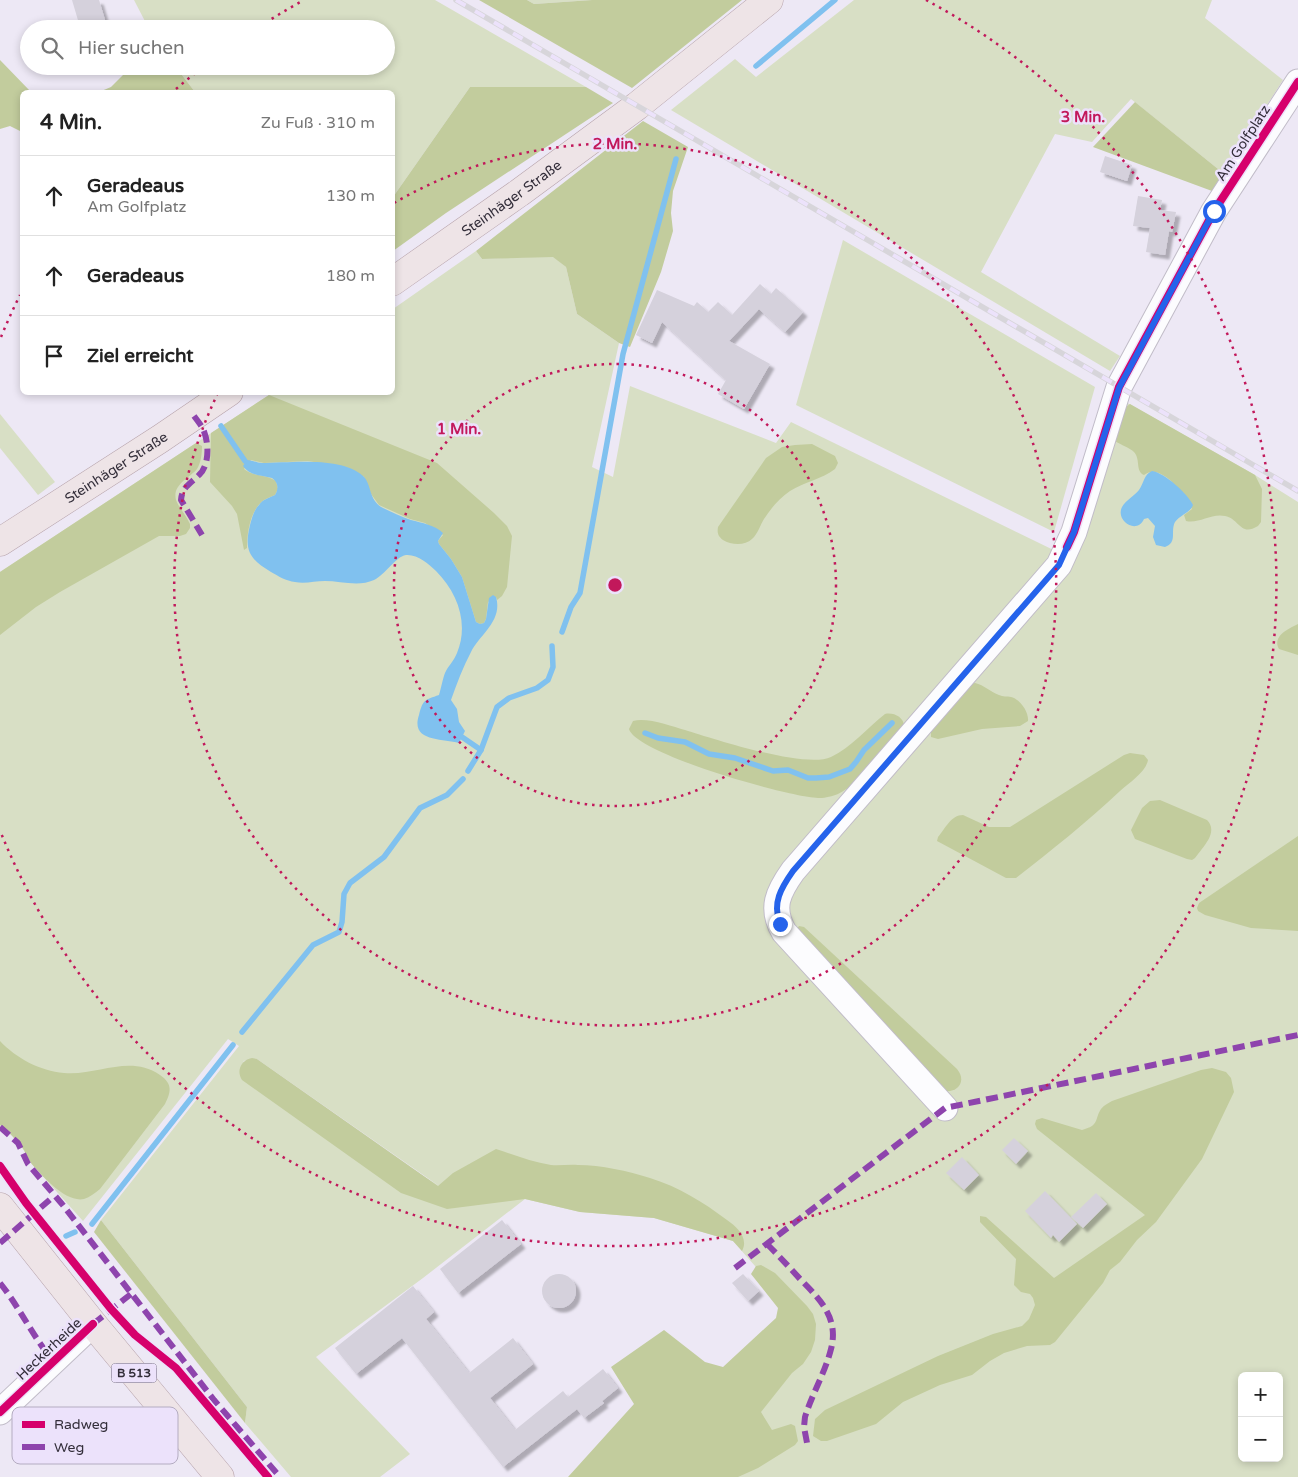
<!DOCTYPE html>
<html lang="de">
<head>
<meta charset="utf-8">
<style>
  body { margin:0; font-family:"Varela Round",sans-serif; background:#f6f6f6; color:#222 }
  .controls { position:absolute; right:15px; bottom:15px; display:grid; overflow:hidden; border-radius:8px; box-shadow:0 2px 8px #0003 }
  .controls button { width:45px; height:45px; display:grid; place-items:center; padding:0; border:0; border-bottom:1px solid #e0e0e0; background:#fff; color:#222; font:25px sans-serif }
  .stop { position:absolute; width:15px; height:15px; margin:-11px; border:4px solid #2563eb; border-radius:50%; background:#fff }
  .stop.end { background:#2563eb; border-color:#fff; box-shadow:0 1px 5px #0008 }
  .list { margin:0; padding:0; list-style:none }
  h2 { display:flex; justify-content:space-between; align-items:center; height:65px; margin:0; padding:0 20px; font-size:21px }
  h2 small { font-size:16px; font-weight:400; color:#767676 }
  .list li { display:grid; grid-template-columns:32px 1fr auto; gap:15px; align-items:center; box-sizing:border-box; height:80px; padding:0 20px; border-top:1px solid #e0e0e0 }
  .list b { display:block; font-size:19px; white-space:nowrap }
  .list p { margin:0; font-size:16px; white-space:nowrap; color:#767676 }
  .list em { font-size:16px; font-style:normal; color:#767676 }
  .icon { flex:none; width:28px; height:28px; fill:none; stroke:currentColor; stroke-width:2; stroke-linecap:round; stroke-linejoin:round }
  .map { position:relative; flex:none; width:1298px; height:1477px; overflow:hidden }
  .search { position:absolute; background:#fff; box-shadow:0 2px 8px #0003; left:20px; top:20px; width:375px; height:55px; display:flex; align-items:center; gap:12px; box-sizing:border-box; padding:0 18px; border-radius:28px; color:#767676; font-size:19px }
  .panel { position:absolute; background:#fff; box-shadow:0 2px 8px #0003; left:20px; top:90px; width:375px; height:305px; border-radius:8px }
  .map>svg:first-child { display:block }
  .green { fill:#d8dfc5; fill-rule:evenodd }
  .forest { fill:#c2cc9d }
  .water { fill:#80c1ef }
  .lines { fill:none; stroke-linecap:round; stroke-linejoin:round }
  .stream { stroke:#80c1ef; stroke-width:5.5 }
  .building { fill:#d5d1dc; filter:url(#shadow) }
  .minor-casing { stroke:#c1bcc8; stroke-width:27 }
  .major-casing { stroke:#b7a3ab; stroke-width:29 }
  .minor { stroke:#fcfcfe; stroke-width:25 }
  .major { stroke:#eee4e7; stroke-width:28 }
  .rail-casing { stroke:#d7d5da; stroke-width:5.5 }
  .rail { stroke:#ece2fb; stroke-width:4; stroke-dasharray:11; stroke-linecap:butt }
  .quiet { stroke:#8e44ad; stroke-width:6; stroke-dasharray:12 6; stroke-linecap:butt }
  .cycleway-casing { stroke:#ece2fb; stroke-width:11 }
  .cycleway { stroke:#d6006c; stroke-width:8 }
  .route { stroke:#2563eb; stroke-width:6 }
  .ring { fill:none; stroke:#c2185b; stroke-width:2.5; stroke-dasharray:2.5 5 }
  .labels { text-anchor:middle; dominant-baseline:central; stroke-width:5; stroke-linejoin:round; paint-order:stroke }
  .shield { fill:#ece2fb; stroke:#6a6474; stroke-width:1 }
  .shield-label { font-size:12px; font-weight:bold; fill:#332e3a }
  .street-label { font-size:14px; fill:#332e3a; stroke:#ece2fb }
  .key { fill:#ece2fb; stroke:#b4acc1; stroke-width:1 }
  .key-label { font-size:14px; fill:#332e3a }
  .centre { fill:#c2185b; stroke:#ece2fb; stroke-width:2.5 }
  .ring-label { font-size:15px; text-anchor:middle; font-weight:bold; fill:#c2185b; stroke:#ece2fb; stroke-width:5; stroke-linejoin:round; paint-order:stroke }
</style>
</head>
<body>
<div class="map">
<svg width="1298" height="1477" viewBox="0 0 1298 1477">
  <defs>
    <filter id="shadow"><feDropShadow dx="4.5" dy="4.5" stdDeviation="1" flood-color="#0004"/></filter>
  </defs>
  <rect width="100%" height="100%" fill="#ede8f5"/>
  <g class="green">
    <polygon points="134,0 435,0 586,87 470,87 393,197 392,92 195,92 175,66 386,66 386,29 149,29"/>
    <polygon points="527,0 592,0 534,4"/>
    <polygon points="854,0 1212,0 1205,18 1283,80 1223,173 1131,99 1092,142 1055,134 981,272 1120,356 1110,371 671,110 735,59 756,77"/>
    <polygon points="843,240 1095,387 1054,532 796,405"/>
    <path d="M476,251l6,8 71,-3 13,11 11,47 42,29 -27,124 21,10 17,-91 146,57 15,-21 281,137 52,-158 131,74 43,27v975h-631l131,-124 -28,-70 -37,-42 -79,-23 -74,-6 -55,-13 -102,79 -107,79 94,97 -30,23h-89l-46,-54 2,-16 -146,-187 138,-174 -11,-7 -145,182 -53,-59 -7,-13 -10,-13 -13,-11v-553l272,-179 120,-1 1,-83zM257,1059l182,127 -196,-125zM1242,1376h37v82h-37z"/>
    <polygon points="0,414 55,482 38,495 0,448"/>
  </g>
  <g class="forest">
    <polygon points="479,0 527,0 534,4 592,0 742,0 632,88"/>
    <polygon points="0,60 31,92 22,92 22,132 10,126 0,129"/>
    <polygon points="132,66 175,66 195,92 99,92 111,87"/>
    <polygon points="470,87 586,87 613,103 446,213 393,251 393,197"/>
    <polygon points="1135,102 1223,173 1212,191 1093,147"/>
    <polygon points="643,121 688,147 673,191 671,213 673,231 661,272 630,347 619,343 577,314 566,267 553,257 482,259 476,251"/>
    <path d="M269,395l168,68 57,50 13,13 5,10 -5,51 -5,9 -5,4 -1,-3 -8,5 -2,17 -2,4 -4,1 -4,-2 -14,-45 -11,-18 -12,-15 -1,-3 5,-6 -18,-12 -15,-4 -31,-14 -8,-11 -7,-17 -16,-9 -40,-7 -44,2 -13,-3 -7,9c10,8 22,5 32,12l2,8 -3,6c-4,2 -8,3 -11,5 -14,10 -17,33 -17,48l-3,2 -7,-36 -5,-8 -22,-24 1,-49z"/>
    <path d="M1130,404l125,71 7,14 -1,33 -3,4c-18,11 -18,-7 -33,-10 -14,-3 -26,8 -39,5l-2,-6 8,-6c-8,-13 -21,-34 -37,-37 -4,-1 -8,1 -11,3 -9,-4 -3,-15 -10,-23 -4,-4 -13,-7 -19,-11l6,-30z"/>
    <path d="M196,443l6,3c0,7 -1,17 -5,23 -7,9 -25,15 -21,31 3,8 10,15 14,24v4l-4,6 -6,2h-21l-99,56 -24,15 -36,28v-63z"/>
    <path d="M812,444l23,12 3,7 -3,6c-13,10 -31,13 -45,22 -10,7 -19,17 -26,28 -4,6 -6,15 -12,20 -7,7 -21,6 -29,1 -5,-4 -6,-7 -5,-13l48,-69 16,-11 13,-2z"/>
    <path d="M1298,624v31l-19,-6c-7,-13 9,-20 19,-25z"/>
    <path d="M975,683c9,2 16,9 24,12 4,2 8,1 12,2 9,2 18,15 17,24l-8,5 -38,3 -44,10 -7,-2v-6l39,-47z"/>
    <path d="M885,714c8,-2 19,3 19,12 -17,20 -43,57 -66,68 -5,2 -13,4 -18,4 -29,0 -184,-44 -191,-69l4,-8c14,-4 38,5 52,9 29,9 120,39 146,27 20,-9 37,-30 54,-43z"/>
    <path d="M1130,753l14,2 4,5c-2,12 -19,23 -28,31 -33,31 -68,59 -104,87h-10l-69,-37 1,-4c7,-8 13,-22 25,-22l26,12h21l114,-72z"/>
    <path d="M1160,800l47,20c12,12 -4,27 -12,38l-3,2 -5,-1 -52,-20 -4,-9 11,-22 8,-7z"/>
    <polygon points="1298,836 1298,931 1251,928 1205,915 1198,911 1197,908 1199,903"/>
    <path d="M799,926l5,1 153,142c10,12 1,24 -13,22l-148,-161z"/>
    <path d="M0,1041c16,17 40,30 64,32 34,3 65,-19 96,2 13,9 11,17 5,29l-65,85c-5,4 -10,8 -16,10 -18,4 -42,-23 -53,-36 -4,-5 -5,-11 -9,-16 -7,-8 -14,-16 -22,-22z"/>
    <path d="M252,1058l5,1 181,127 15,-13 43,-24c18,6 36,13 55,16 9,1 18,-1 27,0 23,0 50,6 72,13 29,9 53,24 77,42 10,7 22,18 15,31l-9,-10 -79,-23 -74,-6 -55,-13 -78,10 -46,-16 -159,-113c-6,-9 -1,-20 10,-22z"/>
    <path d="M1212,1068l14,4 5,6 3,14 -32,67 -46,63 -19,18 -17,22 -10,8 -7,13 -48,59 -5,3 -23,1 -23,7 -14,8 -18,14 -32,10 -37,17 -27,22 -49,17h-6l-8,-5 2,-17 10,-9 113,-54 55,-22 29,-8 7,-7 6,-14 -2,-7 -3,-4 -9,-2 -7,-7 2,-26 -36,-37v-6l6,1 68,61 91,-63 -108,-86 -2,-5 1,-4 6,-2 40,12c18,-5 12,-10 19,-21 3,-4 8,-6 11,-8l89,-31z"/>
    <polygon points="101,1220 247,1407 245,1423 94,1232"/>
    <polygon points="761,1265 775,1273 807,1306 813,1314 816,1324 815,1340 811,1352 803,1364 792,1373 761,1412 772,1430 791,1424 795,1426 798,1441 795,1445 758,1468 738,1477 568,1477 634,1404 611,1367 664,1330 705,1362 723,1367 776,1318 778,1308 751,1274 756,1266"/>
  </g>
  <g class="water">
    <path d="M247,460c5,0 10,3 15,3 28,0 79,-7 101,13 9,8 5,24 20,32 9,4 19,9 28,12 11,3 24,5 32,13l-5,8 1,3 12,15 11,18 14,45 4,2 4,-1 2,-4 3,-21 4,-3 3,2c7,24 -16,37 -25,55 -8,15 -14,31 -20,48l6,9 2,13 6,9 -6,12c-17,-5 -49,-1 -40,-28 4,-16 6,-15 20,-20 2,-7 4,-17 6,-22 3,-7 9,-12 12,-20 12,-29 1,-60 -21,-82 -7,-7 -19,-17 -30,-16 -11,2 -21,20 -32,25 -15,7 -34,1 -49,1 -10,0 -20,3 -30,1 -9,-1 -17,-6 -24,-10 -22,-13 -27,-22 -21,-47 2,-7 4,-15 9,-20 4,-6 10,-7 16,-10 4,-6 3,-13 -3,-17 -11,-3 -22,-2 -29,-12z"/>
    <path d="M1152,471c13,2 36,23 41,34 -3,8 -13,10 -18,17 -5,10 3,20 -10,25l-9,-2 -3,-8 2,-11 -7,-8 -4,1c-7,16 -29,2 -22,-12 4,-7 12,-11 17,-17 5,-7 5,-16 13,-19z"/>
  </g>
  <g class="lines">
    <g class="stream">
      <polyline points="756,66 835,0"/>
      <polyline points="221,426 245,461"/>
      <polyline points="562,632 571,607 580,593 623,354 676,159"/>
      <polyline points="645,733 658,738 685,742 709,754 735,758 773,771 788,770 808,778 816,778 829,777 850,769 856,762 864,750 892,723"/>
      <polyline points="462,737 481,750"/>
      <polyline points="468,771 481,750 497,707 509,698 537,688 548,680 553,667 552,646"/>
      <polyline points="242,1032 313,945 339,932 342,922 344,894 350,883 384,857 420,808 447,795 463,779"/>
      <polyline points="92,1224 233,1045"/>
      <polyline points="66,1236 75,1232"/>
    </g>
  </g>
  <g class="building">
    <polygon points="72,0 99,0 105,20 80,27"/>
    <polygon points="1105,156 1132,165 1127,181 1100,172"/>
    <polygon points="1138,196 1162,200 1160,210 1176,212 1172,232 1169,231 1165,255 1146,252 1150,228 1133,226"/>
    <polygon points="760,284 771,294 776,288 803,312 785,332 759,309 729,341 770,364 744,409 718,394 726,380 662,322 652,343 636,335 657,290 694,306 697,302 708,312 718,302 732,315"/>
    <polygon points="1014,1138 1028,1151 1016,1164 1002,1150"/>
    <polygon points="962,1157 979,1175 964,1190 946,1173"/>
    <polygon points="1045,1191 1077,1224 1059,1242 1053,1235 1051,1238 1025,1211"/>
    <polygon points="1096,1193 1107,1204 1083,1228 1071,1217"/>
    <polygon points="502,1220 521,1244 458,1293 440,1269"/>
    <polygon points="743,1274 759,1291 748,1301 732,1283"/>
    <circle cx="559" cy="1291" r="17"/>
    <polygon points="413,1286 434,1312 426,1319 469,1373 513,1338 533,1364 490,1398 515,1430 563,1391 568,1397 603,1369 618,1388 602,1401 604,1403 584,1418 577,1409 503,1467 402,1338 356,1374 335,1348"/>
  </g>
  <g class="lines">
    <g class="minor-casing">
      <g id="minor">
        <path d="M945,1108l-161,-176c-14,-24 -6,-40 9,-61l266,-306 15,-33 45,-145 95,-176 84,-129"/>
        <polyline points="0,1412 93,1324"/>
      </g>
    </g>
    <g class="major-casing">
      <g id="major">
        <path id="s1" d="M392,282l127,-89 118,-87 132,-106"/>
        <path id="s2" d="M0,542l160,-103 69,-47"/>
        <polyline points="0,1207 93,1324 220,1477"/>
      </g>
    </g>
    <use href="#minor" class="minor"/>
    <use href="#major" class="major"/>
    <g class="rail-casing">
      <polyline id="rail" points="456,0 1298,491"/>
    </g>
    <use href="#rail" class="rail"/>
    <g class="quiet">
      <path d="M194,416c3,4 7,9 9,13 6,13 7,36 -4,46 -9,9 -17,12 -18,25l21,35"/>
      <polyline points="0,1127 18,1143 28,1164 62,1204 214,1400 280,1477"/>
      <polyline points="0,1243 54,1196"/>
      <path d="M767,1244c12,12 23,24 34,36 20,20 38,39 30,69 -6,24 -19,45 -26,68l-1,10 4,21"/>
      <polyline points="735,1268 945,1108 1298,1035"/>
      <path d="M0,1283c20,25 33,54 54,79"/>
      <polyline points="93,1324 131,1294"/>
    </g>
    <g class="cycleway-casing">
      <g id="cycleway">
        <polyline points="1067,547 1074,532 1119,387 1214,211 1298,82"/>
        <polyline points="0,1166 26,1203 111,1309 135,1335 176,1368 268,1477"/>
        <polyline points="0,1412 93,1324"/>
      </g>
    </g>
    <use href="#cycleway" class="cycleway"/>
  </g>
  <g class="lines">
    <path class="route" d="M780,924c-8,-21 1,-36 13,-53l266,-306 15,-33 45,-144 95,-177"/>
  </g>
  <g class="ring">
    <circle cx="615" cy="585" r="221"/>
    <path d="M394 203A441 441 0 1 1 217 395"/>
    <path d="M1 337A662 662 0 0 1 20 295M176 89A662 662 0 0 1 203 67M259 27A662 662 0 0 1 304 0M926 0A662 662 0 1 1 1 833"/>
  </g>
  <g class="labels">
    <rect class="shield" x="111.5" y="1363.5" width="45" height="19" rx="4"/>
    <g class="shield-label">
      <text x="134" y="1373">B 513</text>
    </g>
    <g class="street-label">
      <text transform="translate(1243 143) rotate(-57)">Am Golfplatz</text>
      <text stroke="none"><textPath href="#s1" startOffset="146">Steinhäger Straße</textPath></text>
      <text stroke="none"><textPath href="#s2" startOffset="138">Steinhäger Straße</textPath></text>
      <text transform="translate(49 1349) rotate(-43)">Heckerheide</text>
    </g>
  </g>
  <rect x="12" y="1407" width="166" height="57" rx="8" class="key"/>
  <rect x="22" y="1421" width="23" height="7" fill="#d6006c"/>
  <rect x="22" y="1444" width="23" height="6" fill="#8e44ad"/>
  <g class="key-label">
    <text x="54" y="1429">Radweg</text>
    <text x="54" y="1452">Weg</text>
  </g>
  <circle cx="615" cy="585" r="8" class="centre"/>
  <g class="ring-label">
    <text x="1083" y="122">3 Min.</text>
    <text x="615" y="149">2 Min.</text>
    <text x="459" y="434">1 Min.</text>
  </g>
</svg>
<div class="controls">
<button>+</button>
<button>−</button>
</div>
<div class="stop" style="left:1214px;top:211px"></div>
<div class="stop end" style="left:780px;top:924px"></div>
<div class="search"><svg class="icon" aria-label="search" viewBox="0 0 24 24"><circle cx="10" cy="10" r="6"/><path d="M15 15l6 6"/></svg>Hier suchen</div>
<section class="panel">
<h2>4 Min.<small>Zu Fuß · 310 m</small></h2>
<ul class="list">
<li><svg class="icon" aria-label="ahead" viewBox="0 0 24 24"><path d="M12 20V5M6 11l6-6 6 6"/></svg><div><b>Geradeaus</b><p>Am Golfplatz</p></div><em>130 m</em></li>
<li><svg class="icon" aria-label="ahead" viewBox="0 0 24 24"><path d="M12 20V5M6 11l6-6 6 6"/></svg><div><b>Geradeaus</b></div><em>180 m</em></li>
<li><svg class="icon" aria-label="arrive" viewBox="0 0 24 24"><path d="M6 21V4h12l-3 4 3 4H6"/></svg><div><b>Ziel erreicht</b></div></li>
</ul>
</section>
</div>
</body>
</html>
